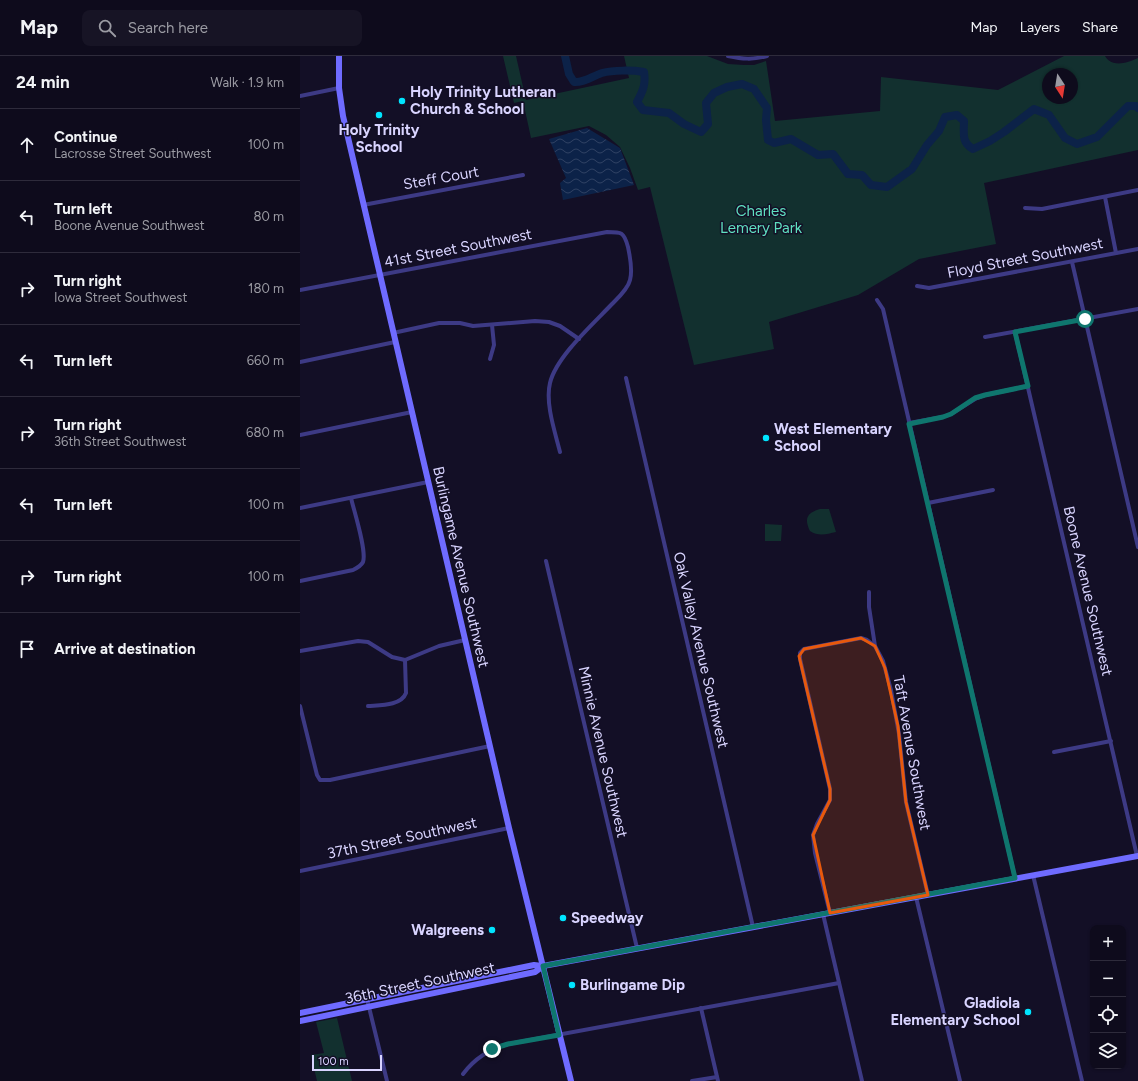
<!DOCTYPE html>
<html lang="en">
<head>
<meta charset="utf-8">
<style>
  body { margin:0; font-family:Figtree,sans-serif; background:#171425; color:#f1f3f6 }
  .controls { position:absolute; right:12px; bottom:12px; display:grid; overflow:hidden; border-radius:8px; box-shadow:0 1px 3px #0004 }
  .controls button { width:36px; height:36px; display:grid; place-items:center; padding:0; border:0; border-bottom:1px solid #2e2b3b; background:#0e0b1c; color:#f1f3f6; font:20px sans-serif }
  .compass { position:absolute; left:742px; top:12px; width:36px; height:36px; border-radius:50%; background:#0e0b1c; box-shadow:0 1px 3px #0004; rotate:168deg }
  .scale { position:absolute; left:12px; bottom:10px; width:70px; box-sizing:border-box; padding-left:4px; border:2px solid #d9d4ff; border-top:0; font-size:11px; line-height:14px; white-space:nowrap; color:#d9d4ff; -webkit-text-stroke:3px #130f26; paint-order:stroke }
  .stop { position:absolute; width:12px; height:12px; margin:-9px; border:3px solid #0f766e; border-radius:50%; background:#fff }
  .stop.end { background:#0f766e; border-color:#fff; box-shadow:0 1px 4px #0008 }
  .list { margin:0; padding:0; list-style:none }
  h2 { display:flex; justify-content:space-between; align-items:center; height:52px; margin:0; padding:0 16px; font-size:17px }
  h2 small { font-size:13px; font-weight:400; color:#9b9ba3 }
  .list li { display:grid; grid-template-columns:26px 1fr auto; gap:12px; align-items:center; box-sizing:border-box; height:72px; padding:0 16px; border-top:1px solid #2e2b3b }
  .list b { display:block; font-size:15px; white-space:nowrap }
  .list p { margin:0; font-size:13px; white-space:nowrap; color:#9b9ba3 }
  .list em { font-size:13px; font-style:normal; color:#9b9ba3 }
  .icon { flex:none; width:22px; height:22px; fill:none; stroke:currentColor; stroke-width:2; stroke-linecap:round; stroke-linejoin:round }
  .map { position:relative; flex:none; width:838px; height:1025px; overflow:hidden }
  header { display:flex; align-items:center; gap:24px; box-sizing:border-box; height:56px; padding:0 20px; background:#0e0b1c; border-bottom:1px solid #2e2b3b }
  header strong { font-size:19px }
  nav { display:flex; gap:22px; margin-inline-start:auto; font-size:14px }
  .search { width:280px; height:36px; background:#171425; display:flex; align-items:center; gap:10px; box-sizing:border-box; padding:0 14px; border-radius:8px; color:#9b9ba3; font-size:15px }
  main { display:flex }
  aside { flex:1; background:#0e0b1c }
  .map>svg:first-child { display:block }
  .park { fill:#12302f; fill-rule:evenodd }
  .water { fill:url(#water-waves) }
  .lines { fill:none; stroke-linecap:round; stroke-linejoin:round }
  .river { stroke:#0c2248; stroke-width:8 }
  .street { stroke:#3d3a85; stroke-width:4 }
  .secondary { stroke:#6f6bff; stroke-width:6 }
  .route { stroke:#0f766e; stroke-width:5 }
  .marked { fill:#e8590c; fill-opacity:0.2; stroke:#e8590c; stroke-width:3; stroke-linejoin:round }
  .poi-dot { fill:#00e5ff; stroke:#130f26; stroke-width:1.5 }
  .labels { text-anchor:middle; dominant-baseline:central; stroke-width:3; stroke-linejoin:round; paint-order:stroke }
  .poi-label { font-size:15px; font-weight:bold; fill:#d9d4ff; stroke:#130f26; text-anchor:start }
  .street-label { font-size:15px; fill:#d9d4ff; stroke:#130f26 }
  .park-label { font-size:15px; fill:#5fe0c0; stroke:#130f26 }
</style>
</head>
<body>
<header>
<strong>Map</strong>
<div class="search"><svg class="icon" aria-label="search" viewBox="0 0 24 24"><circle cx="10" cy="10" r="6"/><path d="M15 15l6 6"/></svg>Search here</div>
<nav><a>Map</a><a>Layers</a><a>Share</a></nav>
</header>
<main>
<aside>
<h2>24 min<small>Walk · 1.9 km</small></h2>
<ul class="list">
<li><svg class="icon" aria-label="ahead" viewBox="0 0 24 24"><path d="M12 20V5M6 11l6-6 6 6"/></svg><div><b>Continue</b><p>Lacrosse Street Southwest</p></div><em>100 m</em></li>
<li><svg class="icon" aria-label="left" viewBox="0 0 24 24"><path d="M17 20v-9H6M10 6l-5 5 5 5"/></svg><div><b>Turn left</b><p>Boone Avenue Southwest</p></div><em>80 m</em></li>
<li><svg class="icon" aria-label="right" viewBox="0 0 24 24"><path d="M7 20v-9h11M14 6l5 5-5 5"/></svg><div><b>Turn right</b><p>Iowa Street Southwest</p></div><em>180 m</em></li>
<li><svg class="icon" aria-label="left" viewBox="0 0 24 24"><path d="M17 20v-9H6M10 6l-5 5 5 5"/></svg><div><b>Turn left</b></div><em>660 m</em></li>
<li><svg class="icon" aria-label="right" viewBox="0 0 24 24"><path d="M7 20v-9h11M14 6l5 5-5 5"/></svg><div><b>Turn right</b><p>36th Street Southwest</p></div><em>680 m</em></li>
<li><svg class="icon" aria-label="left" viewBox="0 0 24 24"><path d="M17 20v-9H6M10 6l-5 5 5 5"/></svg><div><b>Turn left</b></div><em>100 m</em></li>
<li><svg class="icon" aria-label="right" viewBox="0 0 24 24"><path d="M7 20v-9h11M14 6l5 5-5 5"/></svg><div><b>Turn right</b></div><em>100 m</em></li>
<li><svg class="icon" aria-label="arrive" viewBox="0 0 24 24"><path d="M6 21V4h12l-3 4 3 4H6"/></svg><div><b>Arrive at destination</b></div></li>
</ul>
</aside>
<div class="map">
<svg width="838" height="1025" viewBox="0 0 838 1025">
  <defs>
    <pattern id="water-waves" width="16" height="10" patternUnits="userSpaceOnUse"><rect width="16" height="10" fill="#0c2248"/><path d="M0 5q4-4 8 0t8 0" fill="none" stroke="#2f4163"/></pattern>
  </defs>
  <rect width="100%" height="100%" fill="#130f26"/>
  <g class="park">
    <path d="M203,0h13l10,44 103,-22 -5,-22h83l21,8 16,1h10l12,-4 9,60 105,-10 1,-34 117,13 66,-34h41c7,12 22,7 33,2v92l-154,33 12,61 -77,15 -61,36 -89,27 5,27 -80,16 -44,-178 -12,3 -8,-22 -10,-21 -14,-12 -17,-9 -58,12 -8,-37 -9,2zM748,18h24v24h-24z"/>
    <path d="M520,453h9l7,23c-9,2 -17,5 -26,-1 -6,-13 -3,-18 10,-22z"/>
    <polygon points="465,468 482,469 481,485 465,485"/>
    <polygon points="37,962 52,1025 17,1025 11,999 24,997 16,966"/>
  </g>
  <polygon class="water" points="287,72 320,92 334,129 263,144 260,127 266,122 249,83"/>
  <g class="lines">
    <path class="river" d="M265,0l4,18 5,8c11,1 18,-6 28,-9 11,-3 30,-3 42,-1 2,12 -1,19 -7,30l6,8 26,3 15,11 17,8 7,-8 -2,-21 8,-10 13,-6 15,-3 12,5 13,19 -1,12 2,20 6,3 17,-4 27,16 15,-1 15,20 14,1 9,10 16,2 25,-18 15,-24 12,-14 6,-14 12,-2 7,6c0,12 -3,21 9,28l17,-8 14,-9 30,-23 15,6 16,23 12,6 20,-7 31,-31h8l2,2"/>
    <g class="street">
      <path d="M428,0c14,3 25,4 39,0"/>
      <polyline points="0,40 39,32"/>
      <polyline points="805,141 816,197"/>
      <polyline points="63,149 223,119"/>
      <polyline points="725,152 742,153 838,134"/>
      <polyline points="772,206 838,491"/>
      <polyline points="617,230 629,232 838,193"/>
      <path d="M0,234l307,-58c15,0 17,0 21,15 2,10 5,23 2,33 -2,9 -12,18 -18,24 -19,20 -56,53 -62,79 -5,20 5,49 10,69"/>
      <polyline points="577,244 583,253 715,822"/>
      <polyline points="715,276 837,800"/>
      <polyline points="93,277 139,267 160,267 173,270 235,265 249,266 260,270 279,283"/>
      <polyline points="685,281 838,253"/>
      <polyline points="190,303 194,289 192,269"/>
      <polyline points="0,306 95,286"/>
      <polyline points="326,322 453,871"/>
      <polyline points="609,367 643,361 651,358 675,343 685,339 728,330"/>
      <polyline points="0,379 112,356"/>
      <polyline points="628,447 693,434"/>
      <polyline points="0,452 128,426"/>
      <polyline points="246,505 337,892"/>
      <path d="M0,525l53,-11c4,-2 8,-4 10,-8 4,-11 -9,-51 -12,-64"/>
      <polyline points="569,536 569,551 575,590 583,605 591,634 599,678 606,746 628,839"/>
      <polyline points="0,595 58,585 68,586 92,601 105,604 139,590 165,584"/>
      <polyline points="0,650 17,719 20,724 30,724 190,690"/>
      <path d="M68,650c12,-1 33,0 38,-13l-1,-33"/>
      <polyline points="754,696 811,685"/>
      <polyline points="0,815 209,772"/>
      <polyline points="733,819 782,1025"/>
      <polyline points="616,841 660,1025"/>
      <polyline points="530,857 515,797 513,779 517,768 530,744 530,733 500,603 500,597 504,593 561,582 567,584 575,590"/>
      <polyline points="523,858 562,1025"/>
      <polyline points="67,943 87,1025"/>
      <polyline points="401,952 418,1025"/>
      <path d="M163,1018c12,-16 26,-25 45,-30l331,-61"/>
      <polyline points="392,1025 417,1021"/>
    </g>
    <g class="secondary">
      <polyline points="39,0 39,32 43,60 209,772 271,1025"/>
      <polyline points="0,957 234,909 243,910 838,800"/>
      <polyline points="0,965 235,916 243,910"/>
    </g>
  </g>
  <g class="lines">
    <polyline class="route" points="192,993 208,988 259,979 243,910 715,822 609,368 643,361 651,358 675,342 685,339 728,330 715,276 785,263"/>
  </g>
  <path class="marked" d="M561,582l14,8 10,22 13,58 8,76 22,93 -98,18 -17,-78 17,-35v-11l-31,-133 5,-7z"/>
  <g class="poi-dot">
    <circle cx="102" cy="45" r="4"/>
    <circle cx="79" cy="59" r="4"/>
    <circle cx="466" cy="382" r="4"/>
    <circle cx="263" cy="862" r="4"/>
    <circle cx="192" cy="874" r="4"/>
    <circle cx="272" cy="929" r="4"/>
    <circle cx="728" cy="956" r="4"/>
  </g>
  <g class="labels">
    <g class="poi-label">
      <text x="110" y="36">Holy Trinity Lutheran<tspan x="110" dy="17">Church &amp; School</tspan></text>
      <text x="79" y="74" text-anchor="middle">Holy Trinity<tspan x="79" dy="17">School</tspan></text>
      <text x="474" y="373">West Elementary<tspan x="474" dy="17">School</tspan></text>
      <text x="271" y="862">Speedway</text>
      <text x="184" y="874" text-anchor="end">Walgreens</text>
      <text x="280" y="929">Burlingame Dip</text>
      <text x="720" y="947" text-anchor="end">Gladiola<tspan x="720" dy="17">Elementary School</tspan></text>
    </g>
    <g class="street-label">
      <text transform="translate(141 122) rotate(-10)">Steff Court</text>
      <text transform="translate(158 192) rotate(-11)">41st Street Southwest</text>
      <text transform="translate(725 202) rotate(-11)">Floyd Street Southwest</text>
      <text transform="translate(161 511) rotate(77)">Burlingame Avenue Southwest</text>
      <text transform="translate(788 535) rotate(77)">Boone Avenue Southwest</text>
      <text transform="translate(401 594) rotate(77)">Oak Valley Avenue Southwest</text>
      <text transform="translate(303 696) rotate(77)">Minnie Avenue Southwest</text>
      <text transform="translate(612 697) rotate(80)">Taft Avenue Southwest</text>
      <text transform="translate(102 782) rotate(-12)">37th Street Southwest</text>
      <text transform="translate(120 927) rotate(-12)">36th Street Southwest</text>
    </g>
    <g class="park-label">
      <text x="461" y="155">Charles<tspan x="461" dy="17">Lemery Park</tspan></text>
    </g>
  </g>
</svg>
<div class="controls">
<button>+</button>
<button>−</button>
<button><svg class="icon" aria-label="locate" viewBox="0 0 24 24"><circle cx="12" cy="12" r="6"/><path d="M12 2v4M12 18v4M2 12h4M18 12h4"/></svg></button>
<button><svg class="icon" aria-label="layers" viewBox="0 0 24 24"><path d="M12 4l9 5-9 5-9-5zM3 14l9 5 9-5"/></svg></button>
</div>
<svg class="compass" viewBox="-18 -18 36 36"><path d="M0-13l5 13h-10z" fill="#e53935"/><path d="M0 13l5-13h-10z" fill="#9b9ba3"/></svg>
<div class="scale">100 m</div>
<div class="stop" style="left:785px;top:263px"></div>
<div class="stop end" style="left:192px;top:993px"></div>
</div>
</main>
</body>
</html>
